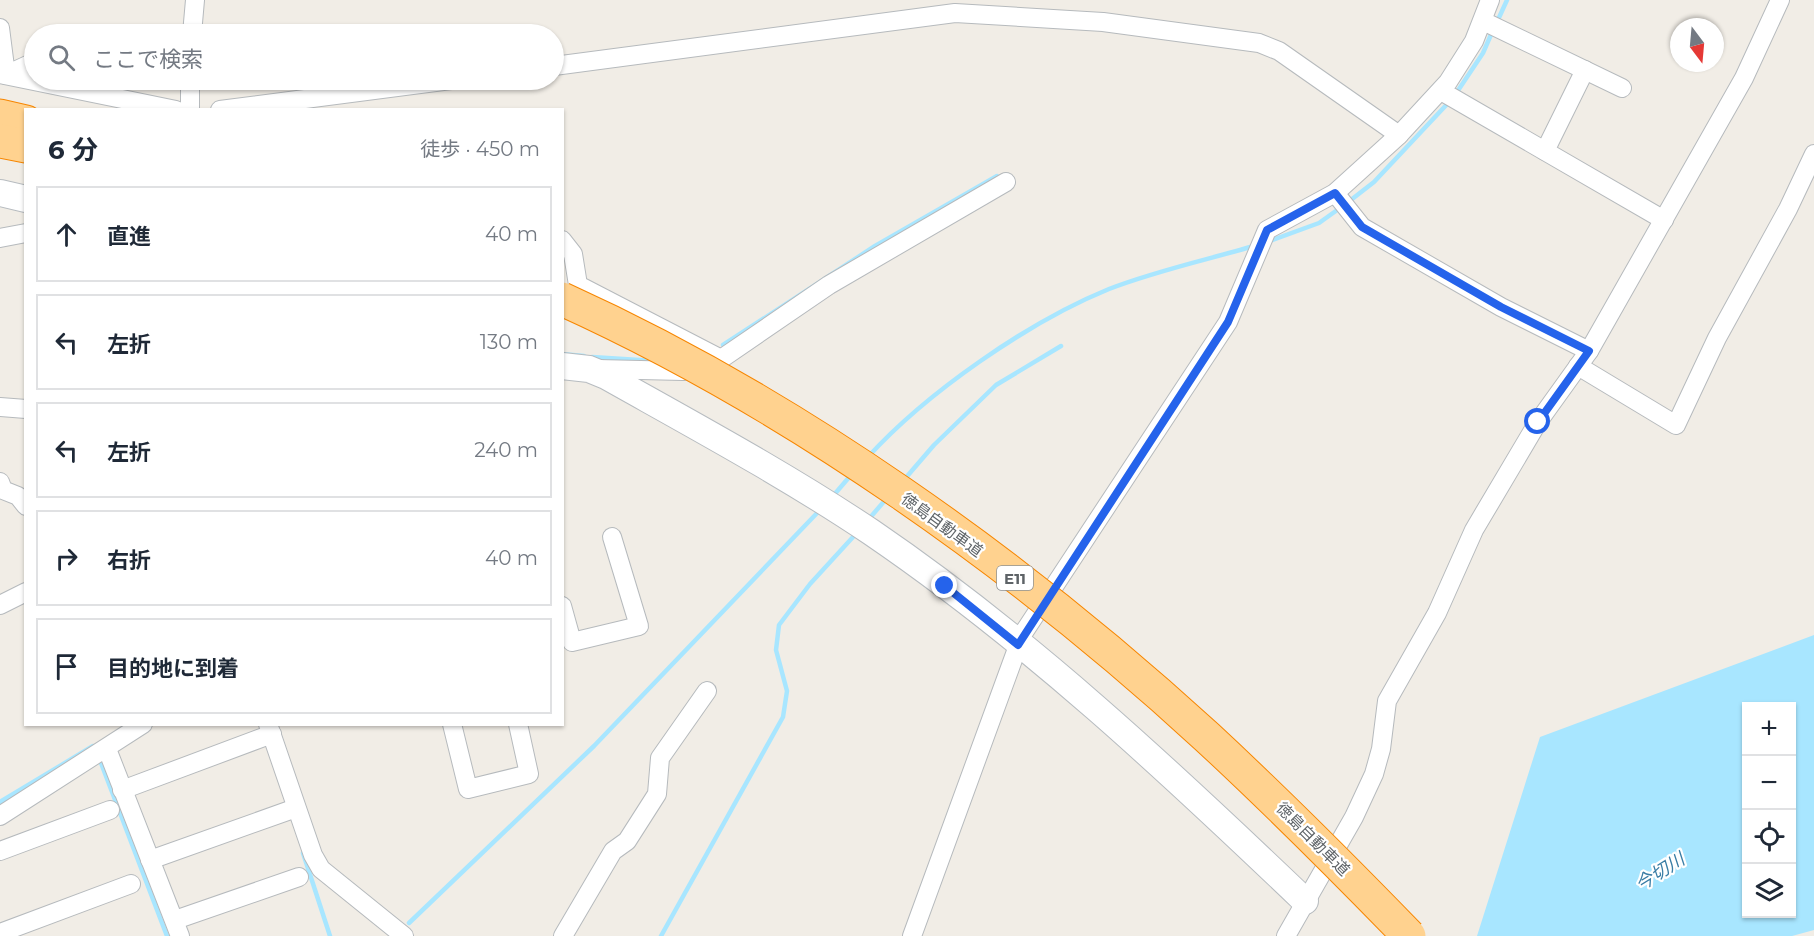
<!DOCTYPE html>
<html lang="ja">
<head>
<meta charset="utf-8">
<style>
  body { margin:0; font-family:Montserrat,"Noto Sans JP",sans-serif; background:#f2f2f3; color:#1f2937 }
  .controls { position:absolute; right:18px; bottom:18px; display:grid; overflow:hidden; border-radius:0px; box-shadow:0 2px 4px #0004 }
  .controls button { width:54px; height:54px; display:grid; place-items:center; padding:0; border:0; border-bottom:2px solid #e0e1e3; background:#fff; color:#1f2937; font:30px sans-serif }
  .compass { position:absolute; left:1670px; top:18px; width:54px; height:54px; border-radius:50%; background:#fff; box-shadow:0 2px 4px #0004; rotate:164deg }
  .stop { position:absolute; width:18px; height:18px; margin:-14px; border:4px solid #2563eb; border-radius:50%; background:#fff }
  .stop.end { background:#2563eb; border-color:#fff; box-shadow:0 2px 6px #0008 }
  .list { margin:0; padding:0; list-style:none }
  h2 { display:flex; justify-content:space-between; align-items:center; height:78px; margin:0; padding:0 24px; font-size:26px }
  h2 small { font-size:20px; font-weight:400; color:#747a83 }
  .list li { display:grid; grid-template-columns:39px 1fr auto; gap:18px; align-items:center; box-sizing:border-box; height:96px; margin:0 12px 12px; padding:0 12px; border:2px solid #e0e1e3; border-radius:0px }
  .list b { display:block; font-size:22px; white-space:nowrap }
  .list em { font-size:20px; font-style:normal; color:#747a83 }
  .icon { flex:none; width:33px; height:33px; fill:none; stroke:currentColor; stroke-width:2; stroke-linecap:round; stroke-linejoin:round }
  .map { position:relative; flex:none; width:1814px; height:936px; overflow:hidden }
  .search { position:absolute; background:#fff; box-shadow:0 2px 4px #0004; left:24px; top:24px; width:540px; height:66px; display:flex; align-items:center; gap:15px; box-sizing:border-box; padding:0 21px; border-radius:33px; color:#747a83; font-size:22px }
  .panel { position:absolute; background:#fff; box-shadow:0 2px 4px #0004; left:24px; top:108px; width:540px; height:618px; border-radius:0px }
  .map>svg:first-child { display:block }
  .water { fill:#a8e6ff; fill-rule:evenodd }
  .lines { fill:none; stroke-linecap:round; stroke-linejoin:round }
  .stream { stroke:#a8e6ff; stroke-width:4.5 }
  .street-casing { stroke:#b6babd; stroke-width:20 }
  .secondary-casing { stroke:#b7bcc0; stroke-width:28 }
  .highway-casing { stroke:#f78600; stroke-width:35 }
  .street { stroke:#fff; stroke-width:18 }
  .secondary { stroke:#fff; stroke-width:26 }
  .highway { stroke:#ffd28f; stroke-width:33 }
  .highway-bridge-casing { stroke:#f78600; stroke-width:35; stroke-linecap:butt }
  .highway-bridge { stroke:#ffd28f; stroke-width:33 }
  .route { stroke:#2563eb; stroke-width:8 }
  .labels { text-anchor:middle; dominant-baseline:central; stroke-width:4.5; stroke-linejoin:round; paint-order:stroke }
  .shield { fill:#fff; stroke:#8e9295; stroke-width:1.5 }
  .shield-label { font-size:15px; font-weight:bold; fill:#5e6367 }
  .street-label { font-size:16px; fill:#5e6367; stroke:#fff }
  .water-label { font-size:18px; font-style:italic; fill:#397da5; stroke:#fff }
</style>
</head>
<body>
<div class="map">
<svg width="1814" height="936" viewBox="0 0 1814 936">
  <rect width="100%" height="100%" fill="#f1ede6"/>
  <path class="water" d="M1814,635v295l-22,6h-315l63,-199zM1746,706h46v208h-46z"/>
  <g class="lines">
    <g class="stream">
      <polyline points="1497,22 1507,0"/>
      <polyline points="1455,95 1483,53 1493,30"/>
      <polyline points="1347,203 1374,182 1450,101"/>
      <polyline points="1267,242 1319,223 1340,208"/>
      <polyline points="723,345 875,246 997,176"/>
      <polyline points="562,354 584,356"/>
      <polyline points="592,357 655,361"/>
      <path d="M867,458c59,-65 161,-136 242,-169 46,-18 97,-29 145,-43"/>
      <polyline points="903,481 934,445 996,385 1061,346"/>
      <polyline points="833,496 851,475"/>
      <polyline points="868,520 887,498"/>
      <polyline points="101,763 167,936"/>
      <polyline points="0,802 93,746"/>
      <polyline points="303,853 330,936"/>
      <polyline points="409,923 594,746 819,511"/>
      <polyline points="661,936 783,717 787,691 776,650 779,625 810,584 853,537"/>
    </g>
    <g class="street-casing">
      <g id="street">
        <polyline points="1483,21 1622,88"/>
        <polyline points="0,28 6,75 34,62"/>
        <polyline points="192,34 195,0"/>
        <polyline points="554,66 955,13 1103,22 1259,43 1279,51 1399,135"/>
        <polyline points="0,74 176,110"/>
        <polyline points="1441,91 1664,220"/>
        <polyline points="190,110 190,80"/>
        <polyline points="220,110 451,80"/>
        <polyline points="1545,151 1585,70"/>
        <polyline points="1335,193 1362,227 1501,307 1589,351"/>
        <polyline points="0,238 26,233"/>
        <polyline points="562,240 573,254 578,285 721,359 829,285 1006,182"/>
        <polyline points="1578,366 1676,425 1717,338 1788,209 1814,154"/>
        <polyline points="597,369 683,371 692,368"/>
        <polyline points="0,407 26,409"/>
        <polyline points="0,482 3,490 18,496 26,506"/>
        <polyline points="0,605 26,592"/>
        <polyline points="562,606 572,642 639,626 612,537"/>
        <polyline points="268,724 313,855 321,869 404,936"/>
        <polyline points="452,724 468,789 529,774 518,724"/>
        <polyline points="107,749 180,936"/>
        <polyline points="122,790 272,734"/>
        <polyline points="0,816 143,724"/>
        <polyline points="0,851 110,810"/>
        <polyline points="150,860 296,808"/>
        <polyline points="175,920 299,877"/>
        <polyline points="0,933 131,884"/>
        <polyline points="563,936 613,851 627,841 657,794 660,758 707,691"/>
        <polyline points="912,936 1022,635 1228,322 1267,230 1335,193 1399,135 1448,82 1474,41 1490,0"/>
        <polyline points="1286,936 1354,817 1374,774 1381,749 1387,701 1437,613 1474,530 1538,422 1589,351 1744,78 1780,0"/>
      </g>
    </g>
    <g class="secondary-casing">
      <g id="secondary">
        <polyline points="0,193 26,199"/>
        <path d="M562,366l27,3 17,7c89,50 180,99 265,156 157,107 297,238 434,369"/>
      </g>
    </g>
    <g class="highway-casing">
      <g id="highway">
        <polyline points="0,116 26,122"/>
        <polyline points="0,141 26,146"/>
      </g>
    </g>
    <use href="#street" class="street"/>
    <use href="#secondary" class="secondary"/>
    <use href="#highway" class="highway"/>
    <g class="highway-bridge-casing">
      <path id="highway-bridge" d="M562,299c230,104 459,267 645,438 69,64 136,131 202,199"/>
    </g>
    <use href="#highway-bridge" class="highway-bridge"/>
  </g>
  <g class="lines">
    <polyline class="route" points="945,586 1018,645 1228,322 1267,230 1335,193 1362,227 1501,307 1589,351 1538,422"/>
  </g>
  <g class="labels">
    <rect class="shield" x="997" y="566" width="36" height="24" rx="4.5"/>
    <g class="shield-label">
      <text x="1015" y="578">E11</text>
    </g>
    <g class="street-label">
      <text transform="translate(942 525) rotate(36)">徳島自動車道</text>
      <text transform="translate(1313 839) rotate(45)">徳島自動車道</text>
    </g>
    <g class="water-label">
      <text transform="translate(1660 872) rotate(-32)">今切川</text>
    </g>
  </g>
</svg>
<div class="controls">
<button>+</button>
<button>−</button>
<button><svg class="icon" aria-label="locate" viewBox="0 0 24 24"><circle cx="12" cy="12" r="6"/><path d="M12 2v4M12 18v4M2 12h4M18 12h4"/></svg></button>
<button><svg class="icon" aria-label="layers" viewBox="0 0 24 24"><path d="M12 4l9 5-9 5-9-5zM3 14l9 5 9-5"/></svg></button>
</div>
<svg class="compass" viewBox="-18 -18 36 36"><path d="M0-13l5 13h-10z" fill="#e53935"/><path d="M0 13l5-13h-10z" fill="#747a83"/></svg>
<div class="stop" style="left:1538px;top:422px"></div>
<div class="stop end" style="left:945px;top:586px"></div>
<div class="search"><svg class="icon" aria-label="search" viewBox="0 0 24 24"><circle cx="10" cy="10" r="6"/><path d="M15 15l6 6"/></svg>ここで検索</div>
<section class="panel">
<h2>6 分<small>徒歩 · 450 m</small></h2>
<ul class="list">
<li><svg class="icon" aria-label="ahead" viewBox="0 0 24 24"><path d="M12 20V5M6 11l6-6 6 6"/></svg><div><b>直進</b></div><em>40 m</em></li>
<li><svg class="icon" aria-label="left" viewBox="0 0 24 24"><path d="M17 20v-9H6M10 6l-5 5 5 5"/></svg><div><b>左折</b></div><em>130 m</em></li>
<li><svg class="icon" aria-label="left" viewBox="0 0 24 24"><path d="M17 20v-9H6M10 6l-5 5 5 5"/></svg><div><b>左折</b></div><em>240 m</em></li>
<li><svg class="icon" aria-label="right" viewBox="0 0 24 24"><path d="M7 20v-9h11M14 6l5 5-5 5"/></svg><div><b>右折</b></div><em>40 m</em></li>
<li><svg class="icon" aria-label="arrive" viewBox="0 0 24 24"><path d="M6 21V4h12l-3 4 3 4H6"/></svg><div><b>目的地に到着</b></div></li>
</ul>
</section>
</div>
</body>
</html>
